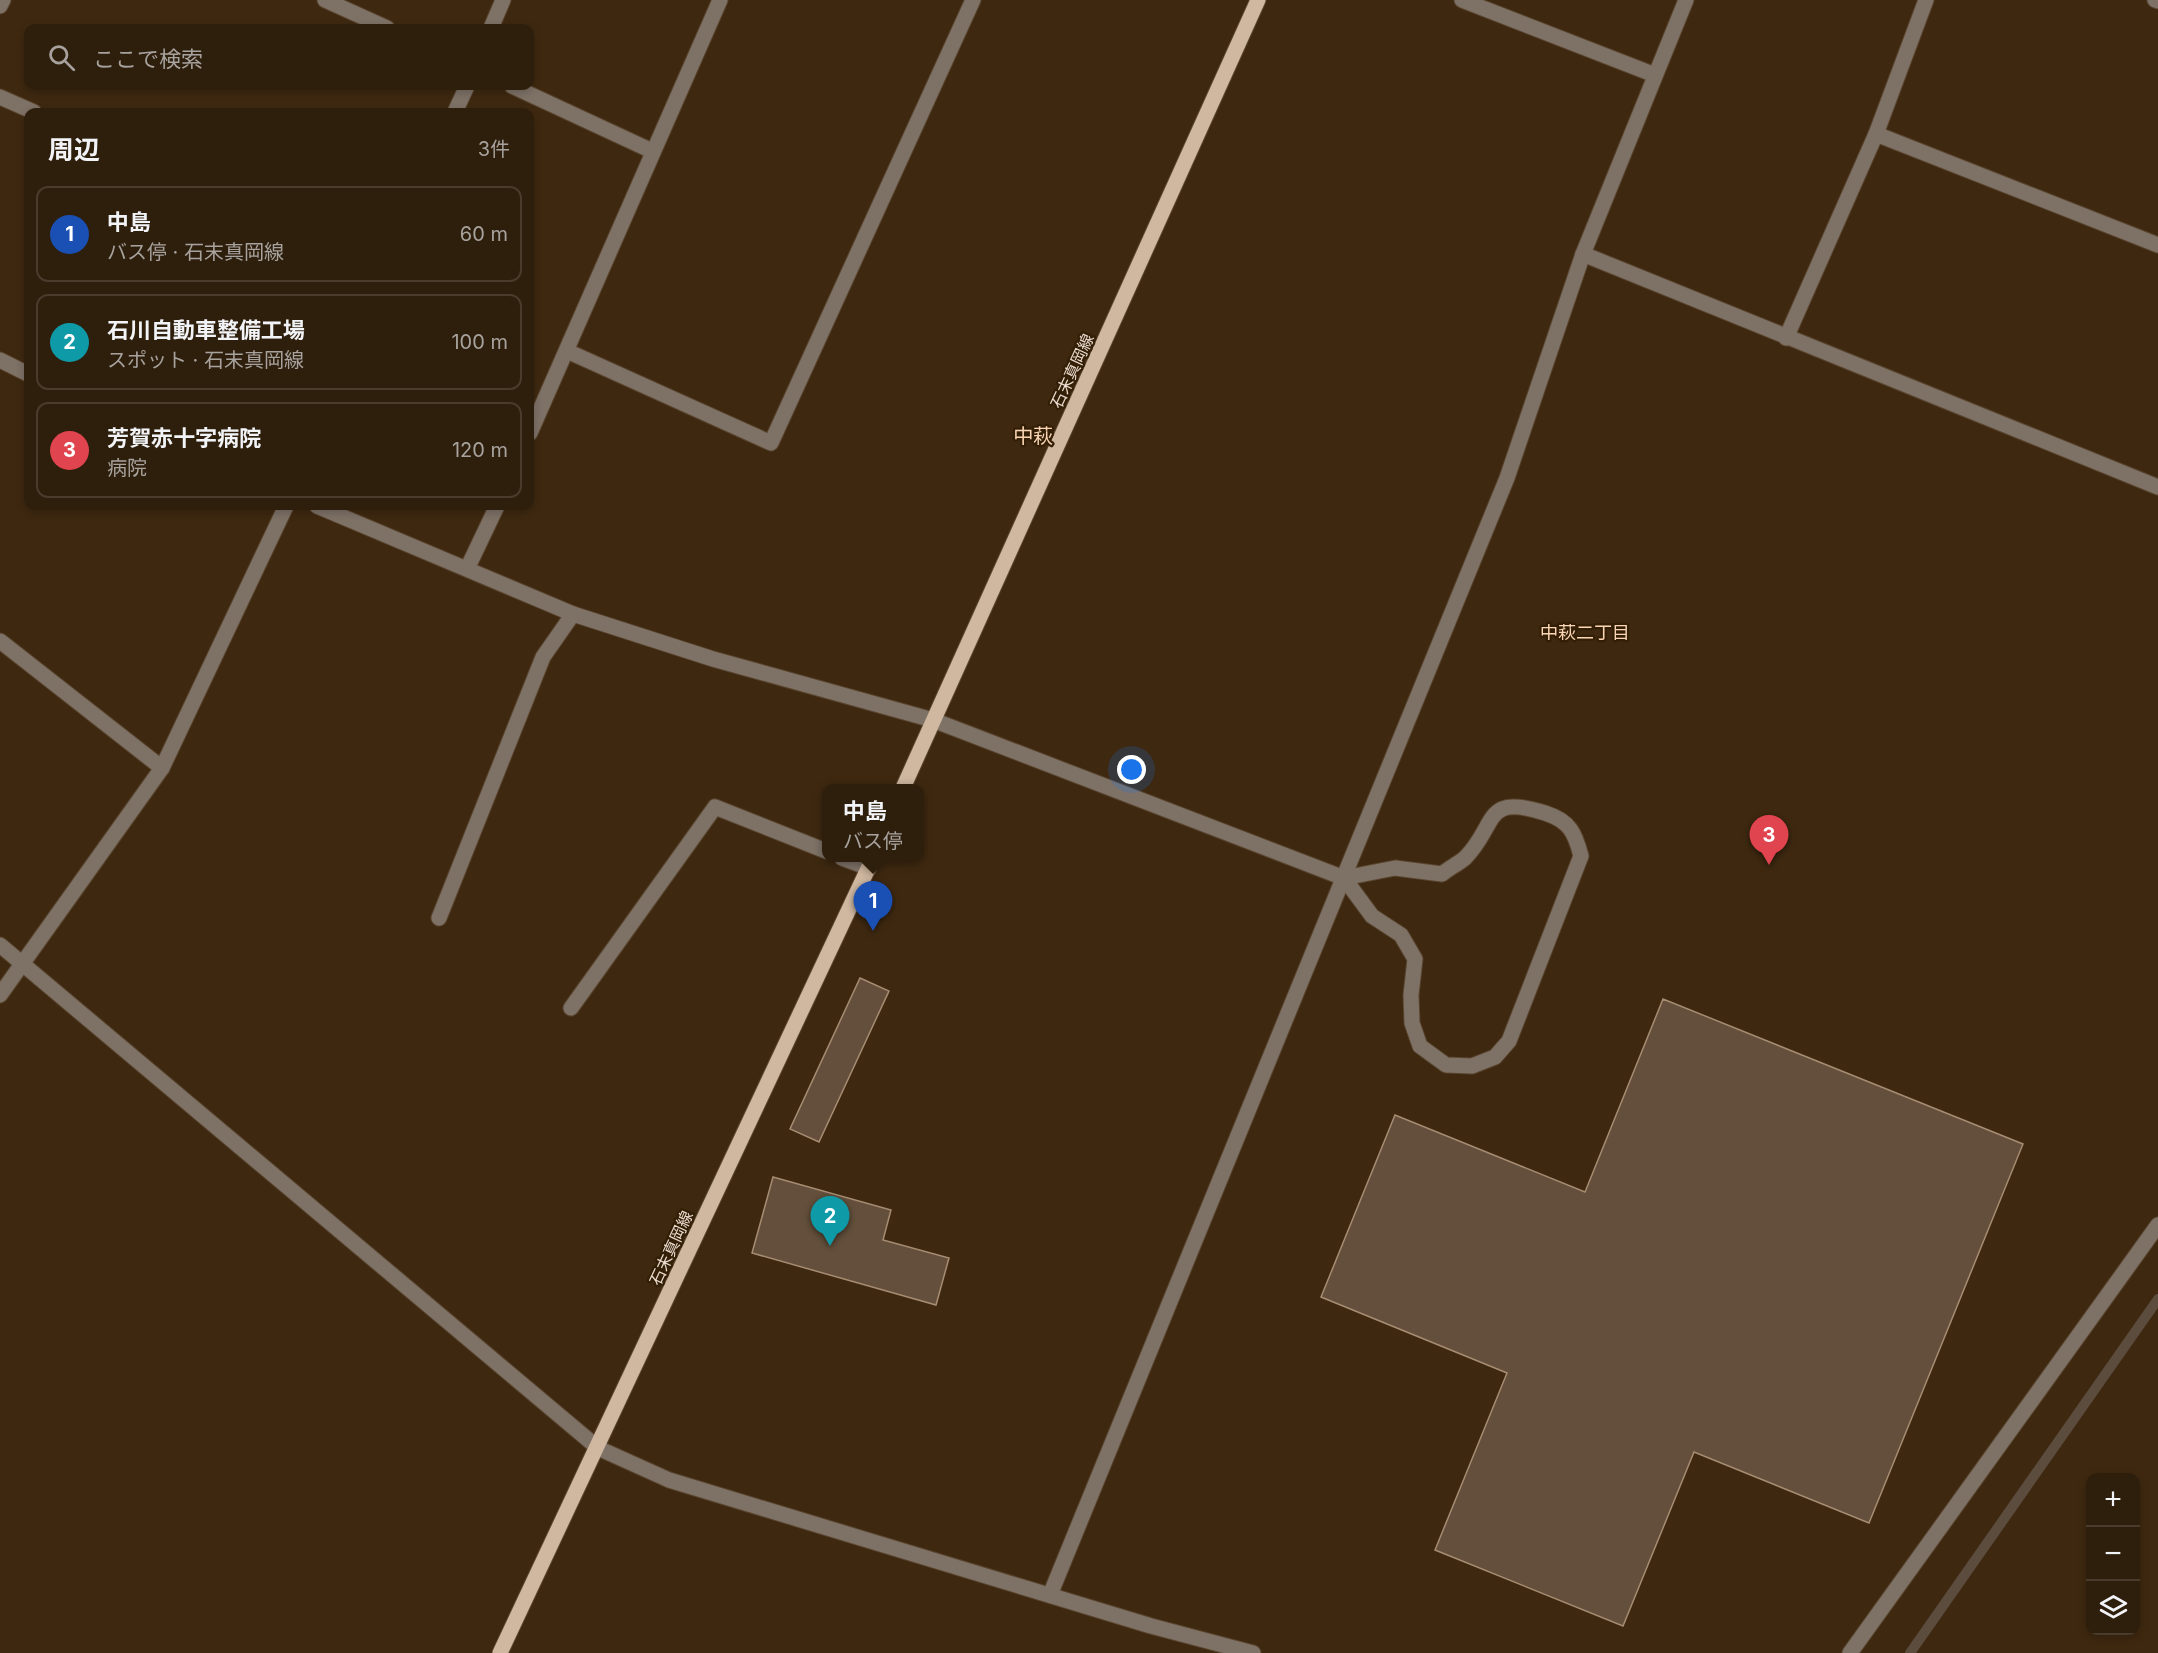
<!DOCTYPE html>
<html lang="ja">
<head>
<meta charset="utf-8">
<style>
  body { margin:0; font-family:Inter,"Noto Sans JP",sans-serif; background:#362715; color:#f1f3f6 }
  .controls { position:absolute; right:18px; bottom:18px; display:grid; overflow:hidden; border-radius:12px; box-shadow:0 3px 9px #0003 }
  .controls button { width:54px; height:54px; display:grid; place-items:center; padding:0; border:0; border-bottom:2px solid #493c2d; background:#2e1e0c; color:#f1f3f6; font:30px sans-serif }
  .you { position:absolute; left:1132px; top:770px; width:21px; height:21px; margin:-15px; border:4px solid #fff; border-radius:50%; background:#1a73e8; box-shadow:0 0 0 9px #1a73e833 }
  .badge { display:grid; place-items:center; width:39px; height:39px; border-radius:50%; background:#2563eb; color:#fff; font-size:20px; font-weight:700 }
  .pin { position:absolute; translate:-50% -50px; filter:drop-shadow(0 2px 3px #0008) }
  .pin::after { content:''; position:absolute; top:32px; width:21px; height:18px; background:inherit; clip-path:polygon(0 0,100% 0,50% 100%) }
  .popup { position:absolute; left:822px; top:784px; width:102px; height:78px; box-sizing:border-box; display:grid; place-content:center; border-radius:12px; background:#2e1e0c; filter:drop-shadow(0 2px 4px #0005); font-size:20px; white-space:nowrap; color:#a7a29d }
  .popup b { font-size:22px; color:#f1f3f6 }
  .popup::after { content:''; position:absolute; left:50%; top:100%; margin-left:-12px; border:12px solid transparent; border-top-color:#2e1e0c }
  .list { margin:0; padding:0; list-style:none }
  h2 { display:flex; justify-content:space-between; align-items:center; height:78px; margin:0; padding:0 24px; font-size:26px }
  h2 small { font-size:20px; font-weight:400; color:#a7a29d }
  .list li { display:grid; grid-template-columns:39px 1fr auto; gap:18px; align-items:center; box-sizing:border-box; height:96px; margin:0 12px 12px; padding:0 12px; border:2px solid #493c2d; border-radius:12px }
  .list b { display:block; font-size:22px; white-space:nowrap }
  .list p { margin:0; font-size:20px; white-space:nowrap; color:#a7a29d }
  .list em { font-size:20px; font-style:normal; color:#a7a29d }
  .icon { flex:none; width:33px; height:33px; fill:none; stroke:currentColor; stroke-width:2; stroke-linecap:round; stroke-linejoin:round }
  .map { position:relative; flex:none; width:2158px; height:1653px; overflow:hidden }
  .search { position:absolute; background:#2e1e0c; box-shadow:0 3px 9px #0003; left:24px; top:24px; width:510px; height:66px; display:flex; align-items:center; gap:15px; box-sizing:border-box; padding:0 21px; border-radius:12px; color:#a7a29d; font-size:22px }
  .panel { position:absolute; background:#2e1e0c; box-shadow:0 3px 9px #0003; left:24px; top:108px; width:510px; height:402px; border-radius:12px }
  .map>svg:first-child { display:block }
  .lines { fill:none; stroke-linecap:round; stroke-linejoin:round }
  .stream { stroke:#5c4c3e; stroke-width:10 }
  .building { fill:#634f3b; stroke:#a68c72; stroke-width:1.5 }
  .minor-casing { stroke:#5a452f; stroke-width:17 }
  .major-casing { stroke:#5a452f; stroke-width:17 }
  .minor { stroke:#7e7267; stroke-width:15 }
  .major { stroke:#cfb7a0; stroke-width:15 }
  .labels { text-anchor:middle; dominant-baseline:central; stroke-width:4.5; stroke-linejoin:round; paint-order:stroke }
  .street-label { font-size:16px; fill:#ebdccf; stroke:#331e06 }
  .neighbourhood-label { font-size:18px; fill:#fad6b4; stroke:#331e06 }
  .quarter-label { font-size:20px; fill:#fad6b4; stroke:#331e06 }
</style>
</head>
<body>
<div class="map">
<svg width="2158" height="1653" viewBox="0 0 2158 1653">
  <rect width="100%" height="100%" fill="#3e2810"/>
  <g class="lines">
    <polyline class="stream" points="1910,1653 2158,1299"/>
  </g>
  <g class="building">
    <polygon points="860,978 889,991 819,1142 790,1129"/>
    <polygon points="1663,999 2023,1144 1869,1523 1694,1452 1623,1626 1435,1550 1507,1373 1321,1297 1395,1115 1585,1192"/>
    <polygon points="773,1177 891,1210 883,1240 949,1258 936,1305 752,1253"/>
  </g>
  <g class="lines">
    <g class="minor-casing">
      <g id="minor">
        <polyline points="325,0 387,28"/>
        <polyline points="1462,0 1655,75"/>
        <polyline points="2155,0 2158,1"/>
        <polyline points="0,6 3,0"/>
        <polyline points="491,28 503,0"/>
        <polyline points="512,86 652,151"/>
        <polyline points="0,97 34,112"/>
        <polyline points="455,112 467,86"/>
        <polyline points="1876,134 2158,245"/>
        <polyline points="1583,254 2158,487"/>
        <polyline points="1786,338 1876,134 1926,0"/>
        <polyline points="567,351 771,443 973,0"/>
        <polyline points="0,360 28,374"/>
        <polyline points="530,433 720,0"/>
        <path d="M317,506l256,108 140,45 220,61 411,158 28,38 29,19 14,24 -4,36 1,28 8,23 26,19 26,1 23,-9 14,-16 72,-185c-6,-23 -11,-35 -36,-43 -63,-20 -47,12 -80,45 -7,6 -16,10 -23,16l-47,-6 -51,10"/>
        <polyline points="467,569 497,506"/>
        <polyline points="0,641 162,768"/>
        <polyline points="842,858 869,868"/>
        <polyline points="439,918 543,657 573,614"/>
        <polyline points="0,945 598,1448 669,1480 1151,1626 1253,1653"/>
        <polyline points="0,995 162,768 286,506"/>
        <polyline points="571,1008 715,807 826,851"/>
        <polyline points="1050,1595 1507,478 1583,254 1686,0"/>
        <polyline points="1850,1653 2158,1225"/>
      </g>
    </g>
    <g class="major-casing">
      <g id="major">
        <polyline points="903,788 1258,0"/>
        <polyline points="500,1653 873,858"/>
      </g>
    </g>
    <use href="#minor" class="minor"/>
    <use href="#major" class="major"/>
  </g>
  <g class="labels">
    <g class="street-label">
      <text transform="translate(1072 371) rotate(-65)">石末真岡線</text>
      <text transform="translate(671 1248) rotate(-65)">石末真岡線</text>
    </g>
    <g class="neighbourhood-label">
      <text x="1585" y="632">中萩二丁目</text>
    </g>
    <g class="quarter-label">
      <text x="1033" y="436">中萩</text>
    </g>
  </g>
</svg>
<div class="controls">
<button>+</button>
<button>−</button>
<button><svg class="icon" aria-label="layers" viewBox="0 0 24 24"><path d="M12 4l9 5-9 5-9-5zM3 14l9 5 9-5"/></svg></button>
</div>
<div class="you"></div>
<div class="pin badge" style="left:873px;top:931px;background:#1a4fb4">1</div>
<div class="popup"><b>中島</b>バス停</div>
<div class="pin badge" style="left:830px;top:1246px;background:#0f9aa8">2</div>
<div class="pin badge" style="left:1769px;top:865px;background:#e0444e">3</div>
<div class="search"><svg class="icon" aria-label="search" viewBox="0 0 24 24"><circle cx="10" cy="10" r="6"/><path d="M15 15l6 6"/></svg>ここで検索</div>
<section class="panel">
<h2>周辺<small>3件</small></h2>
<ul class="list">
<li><span class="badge" style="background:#1a4fb4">1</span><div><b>中島</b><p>バス停 · 石末真岡線</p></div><em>60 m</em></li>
<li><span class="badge" style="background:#0f9aa8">2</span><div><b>石川自動車整備工場</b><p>スポット · 石末真岡線</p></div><em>100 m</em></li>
<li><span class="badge" style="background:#e0444e">3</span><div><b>芳賀赤十字病院</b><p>病院</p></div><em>120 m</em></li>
</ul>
</section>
</div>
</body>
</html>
